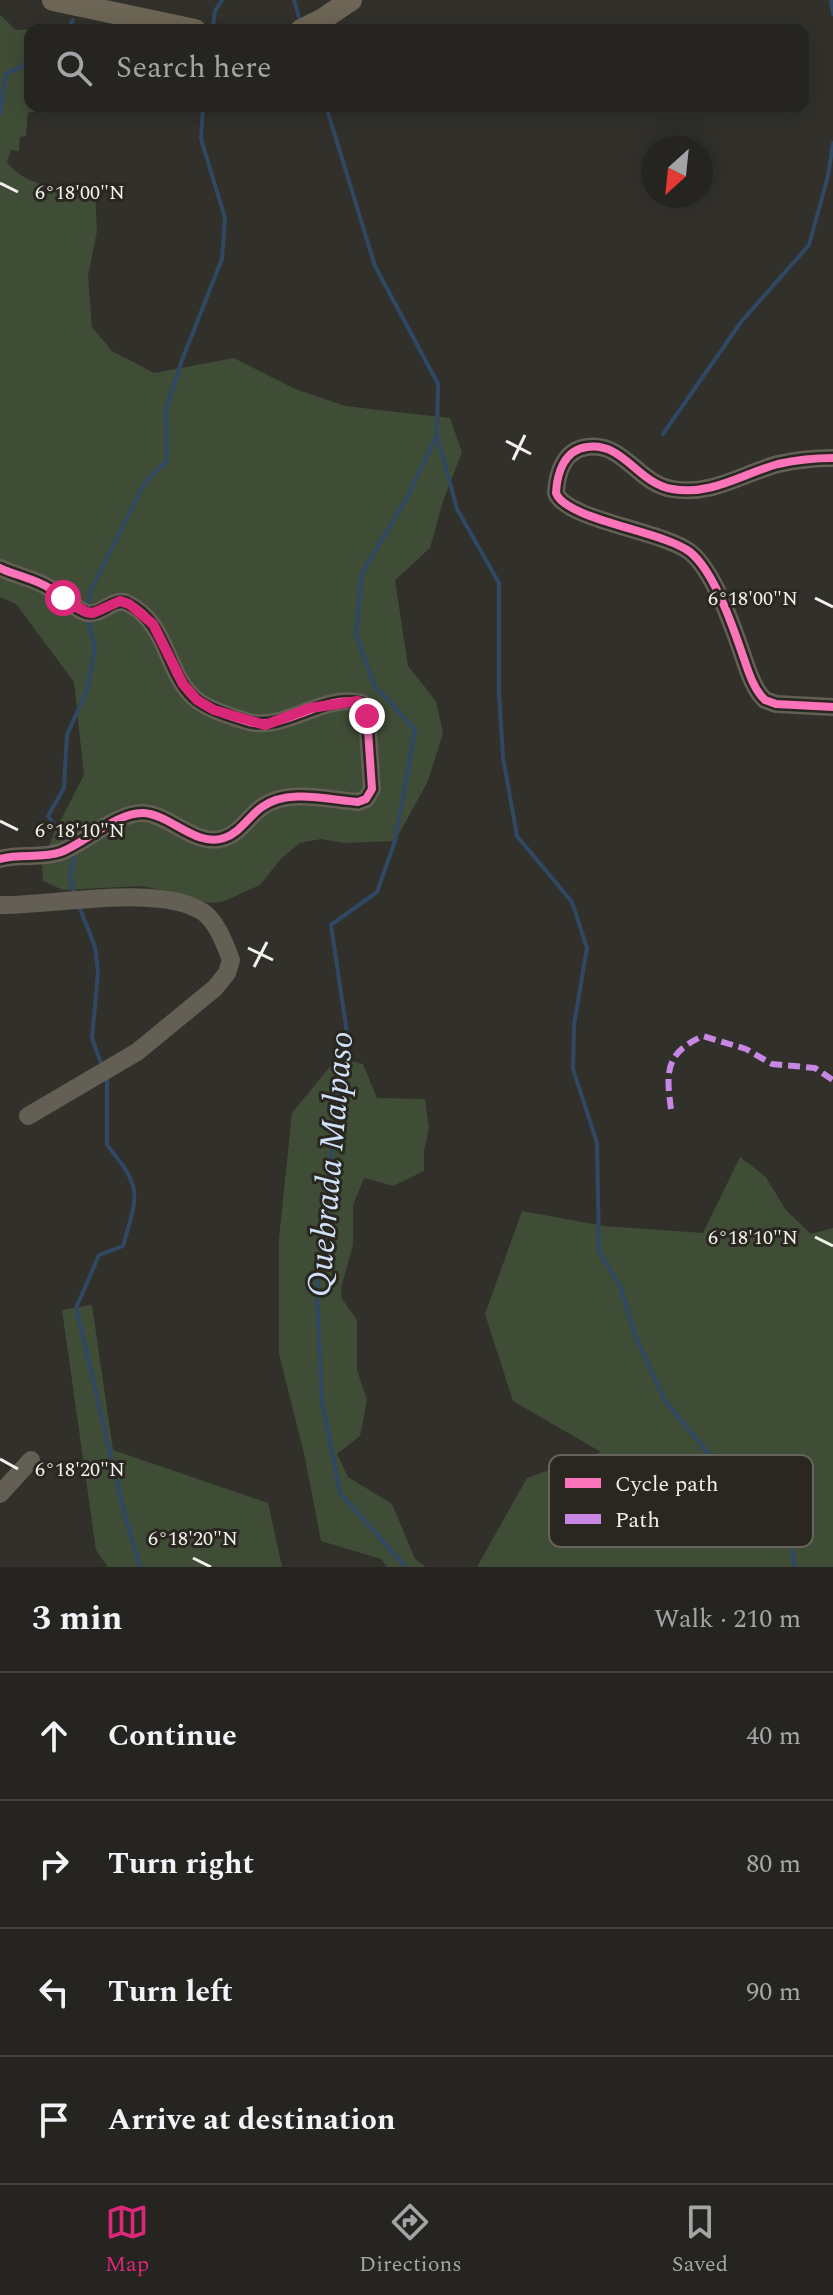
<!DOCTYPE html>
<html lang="en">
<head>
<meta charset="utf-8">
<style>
  body { margin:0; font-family:Spectral,serif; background:#31302d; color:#f1f3f6 }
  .compass { position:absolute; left:641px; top:136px; width:72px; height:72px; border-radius:50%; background:#252420; box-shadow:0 4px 20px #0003; rotate:207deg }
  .stop { position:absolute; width:24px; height:24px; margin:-18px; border:6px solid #db2777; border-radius:50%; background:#fff }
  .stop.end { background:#db2777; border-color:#fff; box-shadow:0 2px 8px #0008 }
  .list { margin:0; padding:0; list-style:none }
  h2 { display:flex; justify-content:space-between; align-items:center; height:104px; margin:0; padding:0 32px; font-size:34px }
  h2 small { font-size:26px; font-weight:400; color:#a3a4a5 }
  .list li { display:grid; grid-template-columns:52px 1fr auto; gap:24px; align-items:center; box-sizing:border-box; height:128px; padding:0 32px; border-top:2px solid #42413e }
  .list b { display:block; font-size:30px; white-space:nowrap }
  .list em { font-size:26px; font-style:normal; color:#a3a4a5 }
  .icon { flex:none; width:44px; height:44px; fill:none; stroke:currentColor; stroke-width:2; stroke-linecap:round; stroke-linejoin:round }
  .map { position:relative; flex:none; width:833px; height:1567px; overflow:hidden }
  .search { position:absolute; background:#252420; box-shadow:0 4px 20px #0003; left:24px; right:24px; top:24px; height:88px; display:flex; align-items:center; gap:20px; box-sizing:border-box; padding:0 28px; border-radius:16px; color:#a3a4a5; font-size:30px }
  .sheet { height:616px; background:#252420 }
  nav { display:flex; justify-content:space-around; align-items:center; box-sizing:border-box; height:112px; border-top:2px solid #42413e; background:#252420; font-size:22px; color:#a3a4a5 }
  nav a { display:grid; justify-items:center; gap:4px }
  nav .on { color:#db2777 }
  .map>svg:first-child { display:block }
  .green { fill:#404d36 }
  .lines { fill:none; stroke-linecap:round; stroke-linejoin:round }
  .stream { stroke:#304864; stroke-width:4 }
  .minor { stroke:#645f54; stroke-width:18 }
  .major { stroke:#6d6656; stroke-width:22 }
  .quiet { stroke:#c787e3; stroke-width:6; stroke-dasharray:12 6; stroke-linecap:butt }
  .cycleway-casing { stroke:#292720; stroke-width:13 }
  .cycleway { stroke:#fb73b8; stroke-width:8 }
  .route { stroke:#db2777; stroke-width:10 }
  .ticks { fill:none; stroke:#f3f1ec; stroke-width:3 }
  .labels { text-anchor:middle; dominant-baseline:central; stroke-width:6; stroke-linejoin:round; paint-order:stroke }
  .water-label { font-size:34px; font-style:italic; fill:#d0e2f9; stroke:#292720 }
  .key { fill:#292720; stroke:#66645d; stroke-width:2 }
  .key-label { font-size:22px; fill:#f3f1ec }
  .ticks-label { font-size:20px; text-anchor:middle; fill:#f3f1ec; stroke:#292720; stroke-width:6; stroke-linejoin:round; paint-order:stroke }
</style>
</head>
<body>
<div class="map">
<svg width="833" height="1567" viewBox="0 0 833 1567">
  <rect width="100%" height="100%" fill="#31302b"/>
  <g class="green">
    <path d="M0,15l16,15 45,-3 3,3h-34v76h19l-2,7 -7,-3 -12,3 -2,23 -6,1 -1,14 -8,-1 -4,12c20,27 57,26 88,25l2,44 -9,45 4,51 20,24 42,22 80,-15 61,31 50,17 105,12 12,34 -19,49 -13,47 -35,32 13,86 28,35 7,32 -15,48 -33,60 -50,2 -24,-4 -21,4 -19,16 -21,26 -38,17 -14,1 -20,-7 -45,-10 -80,4 -20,-9 -1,-18 13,-32 29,-56 -10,-93 -58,-78 -16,-7z"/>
    <polygon points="337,1058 363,1064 377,1098 425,1099 429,1128 424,1151 424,1171 393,1186 364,1178 353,1205 353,1245 341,1288 342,1299 357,1320 357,1370 367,1400 360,1436 337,1454 348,1477 392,1504 415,1559 426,1567 387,1567 381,1559 321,1541 304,1453 279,1354 279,1238 292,1113"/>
    <polygon points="740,1157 765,1176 786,1210 811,1234 833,1228 833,1567 477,1567 527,1478 601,1452 513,1401 485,1314 522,1211 604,1226 703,1233"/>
    <polygon points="92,1305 113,1450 268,1503 282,1567 108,1567 96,1550 62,1310"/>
  </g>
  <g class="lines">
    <g class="stream">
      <polyline points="294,0 301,24"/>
      <polyline points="831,0 833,14"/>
      <polyline points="213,26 215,11 222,0"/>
      <polyline points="67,30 73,20"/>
      <polyline points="326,106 375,266 438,384 437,435 407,498 362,573 356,634 374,685 415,730 395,841 377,892 331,925 347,1033 329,1169 317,1295 322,1401 340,1493 406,1567"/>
      <polyline points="0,114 6,74 30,62"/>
      <polyline points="663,434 741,322 809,245 828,176 833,143"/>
      <polyline points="437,435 457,509 499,583 499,694 503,757 517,836 572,902 587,948 574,1025 573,1069 597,1143 599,1251 621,1288 635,1335 665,1400 708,1453 766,1487 786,1523 795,1567"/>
      <polyline points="88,607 90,592 145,482 167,461 166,410 182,360 222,259 225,218 201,139 203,106"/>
      <polyline points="67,843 48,816 64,788 67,735 87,690 95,648 88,619"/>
      <polyline points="74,855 70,877 75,895"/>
      <polyline points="79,906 95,947 98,972 92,1038 102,1066"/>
      <path d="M107,1077v68c36,44 31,48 16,101l-24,9 -23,53 49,208 15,51"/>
    </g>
    <g class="minor">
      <path d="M833,458c-18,0 -37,2 -55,6 -36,10 -67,32 -106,25 -35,-6 -48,-47 -85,-42 -23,3 -30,26 -31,46 10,27 107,38 134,59 24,19 43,75 53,104 5,15 11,34 22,44l11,4 57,3"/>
      <path d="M0,568c17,8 36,11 51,21 13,7 22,20 36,24 14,3 26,-16 40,-10 43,21 38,73 71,98 14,10 35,16 51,21 37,9 74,-29 113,-19l5,13 5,73 -6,10 -8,3c-29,-2 -70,-14 -96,5 -13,9 -22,26 -38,31 -28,10 -54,-24 -81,-25 -25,-1 -57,29 -82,39 -19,7 -42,1 -61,7"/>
      <path d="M0,905c53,1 160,-22 203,7 14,10 22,32 28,48l-4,13 -12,15 -78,64 -109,64"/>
      <polyline points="0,1494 31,1460"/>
    </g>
    <g class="major">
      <polyline points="53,0 195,30"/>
      <polyline points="301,30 323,19 351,0"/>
    </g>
    <path class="quiet" d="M671,1109c-5,-37 -6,-56 32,-73l43,13 26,15 43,4 18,12"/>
    <g class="cycleway-casing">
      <g id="cycleway">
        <path d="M833,458c-18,0 -37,2 -55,6 -36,10 -67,32 -106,25 -35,-6 -48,-47 -85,-42 -23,3 -30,26 -31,46 10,27 107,38 134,59 24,19 43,75 53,104 5,15 11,34 22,44l11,4 57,3"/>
        <path d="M0,568c17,8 36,11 51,21 13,7 22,20 36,24 14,3 26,-16 40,-10 43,21 38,73 71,98 14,10 35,16 51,21 37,9 74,-29 113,-19l5,13 5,73 -6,10 -8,3c-29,-2 -70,-14 -96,5 -13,9 -22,26 -38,31 -28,10 -54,-24 -81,-25 -25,-1 -57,29 -82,39 -19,7 -42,1 -61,7"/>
      </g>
    </g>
    <use href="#cycleway" class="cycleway"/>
  </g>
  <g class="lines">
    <polyline class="route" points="63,598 86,612 93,613 120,601 129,604 153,624 183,684 197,700 214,710 265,725 310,708 358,701 362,703 367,716"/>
  </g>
  <path class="ticks" d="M0,183l18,9M506,441l25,13M513,460l12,-25M815,598l18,9M0,821l18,9M248,948l25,12M254,967l13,-25M815,1237l18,9M0,1459l18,10M193,1558l18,9"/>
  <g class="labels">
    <g class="water-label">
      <text transform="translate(331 1164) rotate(-85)">Quebrada Malpaso</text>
    </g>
  </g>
  <rect x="549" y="1455" width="264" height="92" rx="12" class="key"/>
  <rect x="565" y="1478" width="36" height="10" fill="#fb73b8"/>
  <rect x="565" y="1514" width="36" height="10" fill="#c787e3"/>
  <g class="key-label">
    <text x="615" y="1491">Cycle path</text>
    <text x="615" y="1527">Path</text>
  </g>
  <g class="ticks-label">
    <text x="80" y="199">6°18'00"N</text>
    <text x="753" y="605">6°18'00"N</text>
    <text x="80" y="837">6°18'10"N</text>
    <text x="753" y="1244">6°18'10"N</text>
    <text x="80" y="1476">6°18'20"N</text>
    <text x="193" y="1545">6°18'20"N</text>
  </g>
</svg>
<svg class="compass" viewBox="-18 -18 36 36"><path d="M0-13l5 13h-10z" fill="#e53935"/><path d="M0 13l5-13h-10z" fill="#a3a4a5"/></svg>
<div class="stop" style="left:63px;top:598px"></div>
<div class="stop end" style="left:367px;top:716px"></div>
<div class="search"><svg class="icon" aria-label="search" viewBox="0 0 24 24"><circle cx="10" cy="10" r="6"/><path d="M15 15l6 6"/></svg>Search here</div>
</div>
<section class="sheet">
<h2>3 min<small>Walk · 210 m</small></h2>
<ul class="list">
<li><svg class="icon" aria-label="ahead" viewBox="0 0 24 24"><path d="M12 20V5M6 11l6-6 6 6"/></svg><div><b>Continue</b></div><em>40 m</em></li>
<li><svg class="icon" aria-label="right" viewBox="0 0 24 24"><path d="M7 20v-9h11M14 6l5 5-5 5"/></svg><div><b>Turn right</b></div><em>80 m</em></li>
<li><svg class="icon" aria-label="left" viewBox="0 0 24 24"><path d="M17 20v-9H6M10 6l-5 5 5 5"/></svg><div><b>Turn left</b></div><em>90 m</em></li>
<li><svg class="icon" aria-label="arrive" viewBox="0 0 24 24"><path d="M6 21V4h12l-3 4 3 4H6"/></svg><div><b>Arrive at destination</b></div></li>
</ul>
</section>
<nav>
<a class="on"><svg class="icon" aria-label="map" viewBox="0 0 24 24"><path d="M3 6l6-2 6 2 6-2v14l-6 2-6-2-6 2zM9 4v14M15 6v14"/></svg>Map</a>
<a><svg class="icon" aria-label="directions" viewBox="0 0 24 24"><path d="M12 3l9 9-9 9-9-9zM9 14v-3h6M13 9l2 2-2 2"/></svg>Directions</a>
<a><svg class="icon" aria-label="saved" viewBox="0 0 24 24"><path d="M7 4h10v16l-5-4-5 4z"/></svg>Saved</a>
</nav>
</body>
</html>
